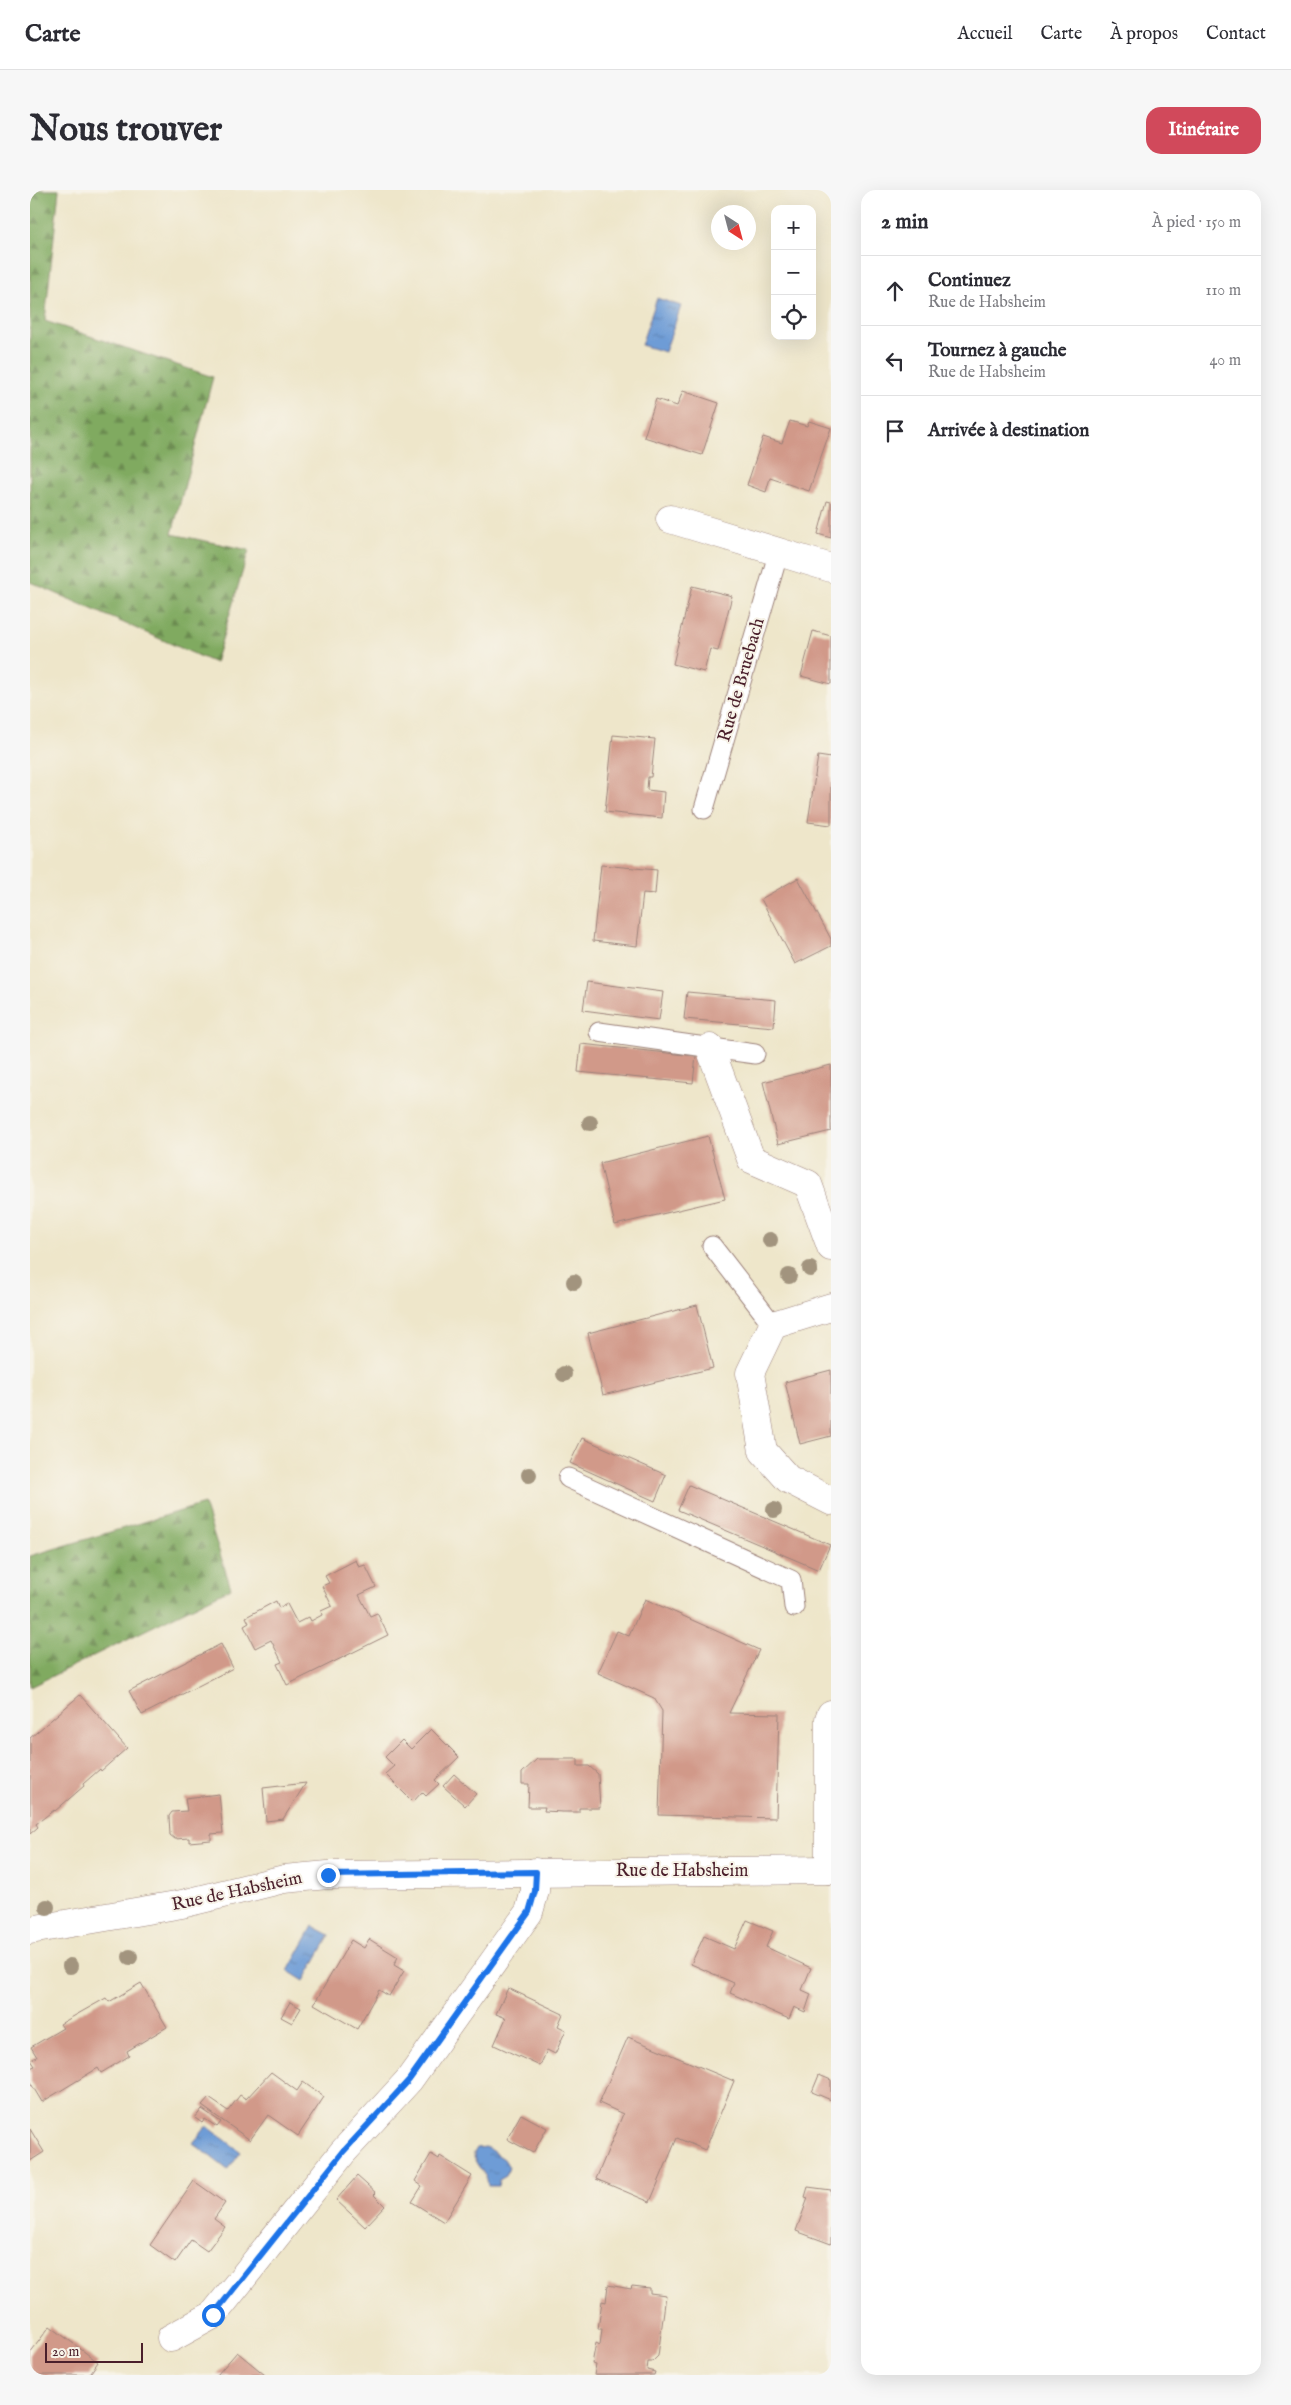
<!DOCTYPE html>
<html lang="fr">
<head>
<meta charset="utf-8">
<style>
  body { margin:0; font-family:"IM FELL English",serif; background:#f7f7f7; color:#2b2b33 }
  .controls { position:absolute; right:15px; top:15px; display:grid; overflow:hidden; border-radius:10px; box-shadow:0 5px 20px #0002 }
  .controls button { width:45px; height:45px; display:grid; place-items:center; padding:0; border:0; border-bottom:1px solid #e1e1e2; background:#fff; color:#2b2b33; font:25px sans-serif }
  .compass { position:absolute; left:681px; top:15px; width:45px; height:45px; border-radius:50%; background:#fff; box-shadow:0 5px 20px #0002; rotate:144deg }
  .scale { position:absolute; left:15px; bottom:12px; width:98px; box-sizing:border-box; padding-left:5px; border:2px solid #4a1f2b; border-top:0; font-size:14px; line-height:18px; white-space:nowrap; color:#4a1f2b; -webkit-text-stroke:4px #f7f3e8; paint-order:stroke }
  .stop { position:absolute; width:15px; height:15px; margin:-11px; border:4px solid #1a73e8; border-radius:50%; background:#fff }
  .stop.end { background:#1a73e8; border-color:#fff; box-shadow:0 1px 5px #0008 }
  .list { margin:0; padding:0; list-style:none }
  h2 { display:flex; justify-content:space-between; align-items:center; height:65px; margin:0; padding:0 20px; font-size:21px }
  h2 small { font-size:16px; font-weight:400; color:#7c7c81 }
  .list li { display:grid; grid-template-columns:32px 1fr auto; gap:15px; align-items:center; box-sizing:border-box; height:70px; padding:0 20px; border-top:1px solid #e1e1e2 }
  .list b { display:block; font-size:19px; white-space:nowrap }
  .list p { margin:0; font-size:16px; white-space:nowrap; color:#7c7c81 }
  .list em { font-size:16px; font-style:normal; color:#7c7c81 }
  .icon { flex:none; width:28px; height:28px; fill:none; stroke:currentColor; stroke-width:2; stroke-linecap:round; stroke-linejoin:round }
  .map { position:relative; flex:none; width:801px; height:2185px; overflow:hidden; border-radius:15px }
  header { display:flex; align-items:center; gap:30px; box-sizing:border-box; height:70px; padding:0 25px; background:#fff; border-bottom:1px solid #e1e1e2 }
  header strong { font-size:24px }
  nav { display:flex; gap:28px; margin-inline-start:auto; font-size:18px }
  .intro { display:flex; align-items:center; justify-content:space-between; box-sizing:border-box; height:120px; padding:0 30px }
  h1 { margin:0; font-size:35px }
  .button { padding:12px 22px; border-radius:15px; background:#d1495b; color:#fff; font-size:18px; font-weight:700 }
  main { display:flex; gap:30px; padding:0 30px }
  aside { flex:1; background:#fff; border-radius:15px; box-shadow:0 5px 20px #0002 }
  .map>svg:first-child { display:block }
  .forest { fill:url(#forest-firs); stroke:#656446 }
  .water { fill:url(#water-ripples); stroke:#5c5e80 }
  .building { fill:#d19989 }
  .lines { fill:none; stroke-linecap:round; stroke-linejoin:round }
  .lane-casing { stroke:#9c827a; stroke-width:21 }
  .street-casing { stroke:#9c827a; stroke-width:29 }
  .lane { stroke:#fff; stroke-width:19 }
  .street { stroke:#fff; stroke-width:28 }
  .tree { fill:#a2947e }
  .route { stroke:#1a73e8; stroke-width:6 }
  .labels { text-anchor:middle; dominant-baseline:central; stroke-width:4; stroke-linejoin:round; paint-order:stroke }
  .street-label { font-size:18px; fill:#4a1f2b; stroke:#f7f3e8 }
</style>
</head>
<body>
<header>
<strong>Carte</strong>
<nav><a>Accueil</a><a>Carte</a><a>À propos</a><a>Contact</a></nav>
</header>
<div class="intro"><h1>Nous trouver</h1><a class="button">Itinéraire</a></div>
<main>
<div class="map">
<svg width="801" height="2185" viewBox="0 0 801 2185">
  <defs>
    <pattern id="forest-firs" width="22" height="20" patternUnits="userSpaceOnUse" patternTransform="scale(1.25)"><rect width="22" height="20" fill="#80aa61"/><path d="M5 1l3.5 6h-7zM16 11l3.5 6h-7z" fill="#6b8a50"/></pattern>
    <pattern id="water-ripples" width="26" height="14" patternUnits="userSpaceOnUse" patternTransform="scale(1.25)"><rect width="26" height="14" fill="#6e9cd6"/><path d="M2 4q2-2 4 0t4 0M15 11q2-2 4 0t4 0" fill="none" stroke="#5c7fae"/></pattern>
  </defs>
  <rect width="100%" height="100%" fill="#f7f3e8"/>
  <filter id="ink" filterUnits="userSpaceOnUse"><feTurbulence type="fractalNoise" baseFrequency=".02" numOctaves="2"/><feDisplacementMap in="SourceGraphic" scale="10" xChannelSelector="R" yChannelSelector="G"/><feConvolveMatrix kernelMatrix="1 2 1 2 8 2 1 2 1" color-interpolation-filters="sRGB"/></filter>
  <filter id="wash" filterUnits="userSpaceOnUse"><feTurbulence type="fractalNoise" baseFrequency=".0096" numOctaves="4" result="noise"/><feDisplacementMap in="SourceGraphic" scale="20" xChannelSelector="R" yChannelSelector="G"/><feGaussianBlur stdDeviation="1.12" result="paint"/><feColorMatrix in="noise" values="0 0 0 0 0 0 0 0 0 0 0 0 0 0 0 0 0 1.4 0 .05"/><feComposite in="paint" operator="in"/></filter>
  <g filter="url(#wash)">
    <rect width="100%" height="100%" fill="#eee6ca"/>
    <g class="forest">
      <polygon points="0,0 29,0 15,131 183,187 142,344 219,360 185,473 0,392"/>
      <polygon points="174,1314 201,1398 0,1497 0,1366"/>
    </g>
    <g class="water">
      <polygon points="627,108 651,116 635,162 611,155"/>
      <polygon points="283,1736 300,1745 274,1791 258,1781"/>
      <polygon points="177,1936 211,1962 198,1980 163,1953"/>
      <path d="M456,1957l18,12 5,8 -3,9 -7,4 -1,6h-10c0,-14 -15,-20 -14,-33l3,-5z"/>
    </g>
    <g id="blocks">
      <g class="building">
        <polygon points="653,201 689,213 672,265 614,247 626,209 647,216"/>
        <polygon points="760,231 777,236 779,231 801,238 779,301 740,288 736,302 717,295 733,247 752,253"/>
        <polygon points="797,311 801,312 801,348 788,344"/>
        <polygon points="662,396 702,406 688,461 680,459 674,482 643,474"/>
        <polygon points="783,441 801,446 801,494 771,486"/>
        <polygon points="583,545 625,549 621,587 618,587 617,600 634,602 632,628 575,622"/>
        <polygon points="788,566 801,568 801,635 778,632"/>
        <polygon points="571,675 627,680 625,704 613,703 607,756 563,751"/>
        <polygon points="768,688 801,749 801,756 765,774 731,709"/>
        <polygon points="557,792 633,802 629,830 553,820"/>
        <polygon points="657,802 746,810 744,837 654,829"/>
        <polygon points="551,854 666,866 663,893 548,882"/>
        <polygon points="801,875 801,941 748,954 733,892"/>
        <polygon points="678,946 695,1009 585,1035 570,973"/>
        <polygon points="667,1115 683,1178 573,1205 558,1143"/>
        <polygon points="801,1180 801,1246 770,1254 755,1192"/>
        <polygon points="552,1248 636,1285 625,1311 540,1273"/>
        <polygon points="659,1295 800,1355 789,1380 648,1320"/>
        <polygon points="326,1370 329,1377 335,1375 346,1397 329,1405 340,1426 347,1423 358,1445 257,1495 247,1474 252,1472 241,1450 225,1458 214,1436 219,1433 216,1427 246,1411 249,1418 257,1414 267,1433 279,1427 281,1431 292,1425 291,1421 302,1416 292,1396 299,1393 295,1386"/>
        <polygon points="615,1409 729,1460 699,1523 749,1524 746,1628 629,1625 632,1521 624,1508 568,1483 587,1441 599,1446"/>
        <polygon points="191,1454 203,1478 112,1525 99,1501"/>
        <polygon points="50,1505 97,1558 71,1581 70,1579 53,1594 54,1596 25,1621 24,1620 6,1634 8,1637 0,1644 0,1548"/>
        <polygon points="401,1539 429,1567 405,1590 409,1594 396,1606 392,1602 383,1612 355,1584 364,1576 355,1567 372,1550 381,1559"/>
        <polygon points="507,1569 548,1569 548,1576 559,1576 568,1584 570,1618 549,1618 549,1622 533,1622 514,1621 515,1617 498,1617 499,1594 492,1594 492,1583"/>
        <polygon points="424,1584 446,1604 435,1616 413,1596"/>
        <polygon points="276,1593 253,1629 236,1631 233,1598"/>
        <polygon points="189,1604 193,1643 181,1644 181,1650 159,1652 159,1648 145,1649 140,1645 139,1626 142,1622 157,1621 155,1608"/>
        <polygon points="717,1730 743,1741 736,1757 781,1778 772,1800 781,1804 775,1822 764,1817 759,1829 700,1803 704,1793 661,1774 674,1746 704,1759"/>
        <polygon points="339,1749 368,1767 364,1775 374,1781 359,1806 349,1800 327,1839 284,1814 321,1750 334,1758"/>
        <polygon points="111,1793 137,1837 97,1861 99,1866 71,1883 68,1878 12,1912 0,1892 0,1878 5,1876 1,1870 7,1867 1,1857 33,1838 30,1834 76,1808 79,1812"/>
        <polygon points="478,1798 533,1824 528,1836 536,1840 525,1864 517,1860 510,1876 464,1855 476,1828 466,1824"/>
        <polygon points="260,1812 271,1818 262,1833 251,1827"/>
        <polygon points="598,1847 704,1891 675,1960 647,1948 620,2012 566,1989 593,1924 569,1913"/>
        <polygon points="241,1882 267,1901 273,1892 294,1907 268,1946 238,1925 220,1950 172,1916 179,1908 198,1921 210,1905 216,1909"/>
        <polygon points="789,1885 801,1890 801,1910 782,1902"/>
        <polygon points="172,1919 191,1932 187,1937 175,1929 172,1933 165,1928"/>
        <polygon points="491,1924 517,1938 503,1963 477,1949"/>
        <polygon points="0,1939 14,1962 0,1971"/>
        <polygon points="401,1964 409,1969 410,1966 442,1986 414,2032 382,2012 392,1996 385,1991"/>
        <polygon points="327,1986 346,2003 344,2005 355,2016 335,2037 306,2010"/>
        <polygon points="164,1991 195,2013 184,2029 195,2037 177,2061 161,2050 145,2073 120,2055"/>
        <polygon points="778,1997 801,2000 801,2054 766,2041 778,2008 775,2007"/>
        <polygon points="578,2095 601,2099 602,2096 620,2098 620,2103 636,2105 628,2166 622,2172 618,2172 617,2180 625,2182 624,2185 564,2185 566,2175 562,2174 566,2153 570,2155 572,2139 568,2139 572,2111 576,2112"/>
        <polygon points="20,2136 68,2172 59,2185 0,2185 0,2163"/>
        <polygon points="207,2162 235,2185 187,2185"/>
      </g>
    </g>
  </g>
  <g filter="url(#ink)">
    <use href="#blocks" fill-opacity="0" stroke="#9c827a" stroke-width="1"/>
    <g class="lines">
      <g class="lane-casing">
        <g id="lane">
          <polyline points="674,619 749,361"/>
          <polyline points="569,842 725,864"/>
          <polyline points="682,1056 743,1135"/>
          <polyline points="538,1288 761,1390 764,1417"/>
        </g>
      </g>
      <g class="street-casing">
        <g id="street">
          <polyline points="640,329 801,378"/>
          <polyline points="680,858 721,969 778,994 801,1057"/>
          <polyline points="801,1117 743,1135 720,1183 733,1261 758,1289 801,1311"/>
          <polyline points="799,1680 799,1529 801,1524"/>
          <polyline points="0,1740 152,1714 254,1689 298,1685 801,1680"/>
          <polyline points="141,2148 183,2125 313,1962 379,1890 499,1722 505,1701 505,1682"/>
        </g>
      </g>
      <use href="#lane" class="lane"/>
      <use href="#street" class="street"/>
    </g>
    <g class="tree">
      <circle cx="560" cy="933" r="8"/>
      <circle cx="740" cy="1050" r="8"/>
      <circle cx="780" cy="1079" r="8"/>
      <circle cx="759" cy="1086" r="8"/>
      <circle cx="544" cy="1092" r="8"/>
      <circle cx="534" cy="1184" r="8"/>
      <circle cx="499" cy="1285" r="8"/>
      <circle cx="744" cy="1320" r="8"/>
      <circle cx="17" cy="1717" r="8"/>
      <circle cx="100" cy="1767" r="8"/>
      <circle cx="40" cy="1776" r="8"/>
    </g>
  </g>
  <g class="lines" filter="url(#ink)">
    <polyline class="route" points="183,2125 313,1962 379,1890 499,1722 505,1701 506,1682 298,1685"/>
  </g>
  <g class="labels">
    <g class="street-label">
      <text transform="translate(712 490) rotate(-74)">Rue de Bruebach</text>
      <text x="652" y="1681">Rue de Habsheim</text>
      <text transform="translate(207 1702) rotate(-12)">Rue de Habsheim</text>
    </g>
  </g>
</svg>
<div class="controls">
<button>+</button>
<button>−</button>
<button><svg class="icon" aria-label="locate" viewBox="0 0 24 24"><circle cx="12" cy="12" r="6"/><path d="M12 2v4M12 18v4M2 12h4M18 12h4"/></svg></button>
</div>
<svg class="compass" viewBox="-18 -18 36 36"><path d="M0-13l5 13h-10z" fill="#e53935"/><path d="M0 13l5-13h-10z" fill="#7c7c81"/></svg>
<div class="scale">20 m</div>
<div class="stop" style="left:183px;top:2125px"></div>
<div class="stop end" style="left:298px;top:1685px"></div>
</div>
<aside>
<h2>2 min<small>À pied · 150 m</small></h2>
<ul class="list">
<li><svg class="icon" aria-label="ahead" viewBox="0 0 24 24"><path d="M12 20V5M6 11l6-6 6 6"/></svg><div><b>Continuez</b><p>Rue de Habsheim</p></div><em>110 m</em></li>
<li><svg class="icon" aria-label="left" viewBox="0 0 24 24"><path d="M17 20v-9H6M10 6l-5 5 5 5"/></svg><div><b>Tournez à gauche</b><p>Rue de Habsheim</p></div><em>40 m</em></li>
<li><svg class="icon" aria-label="arrive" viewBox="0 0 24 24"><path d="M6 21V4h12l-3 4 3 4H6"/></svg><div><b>Arrivée à destination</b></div></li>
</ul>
</aside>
</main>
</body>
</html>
